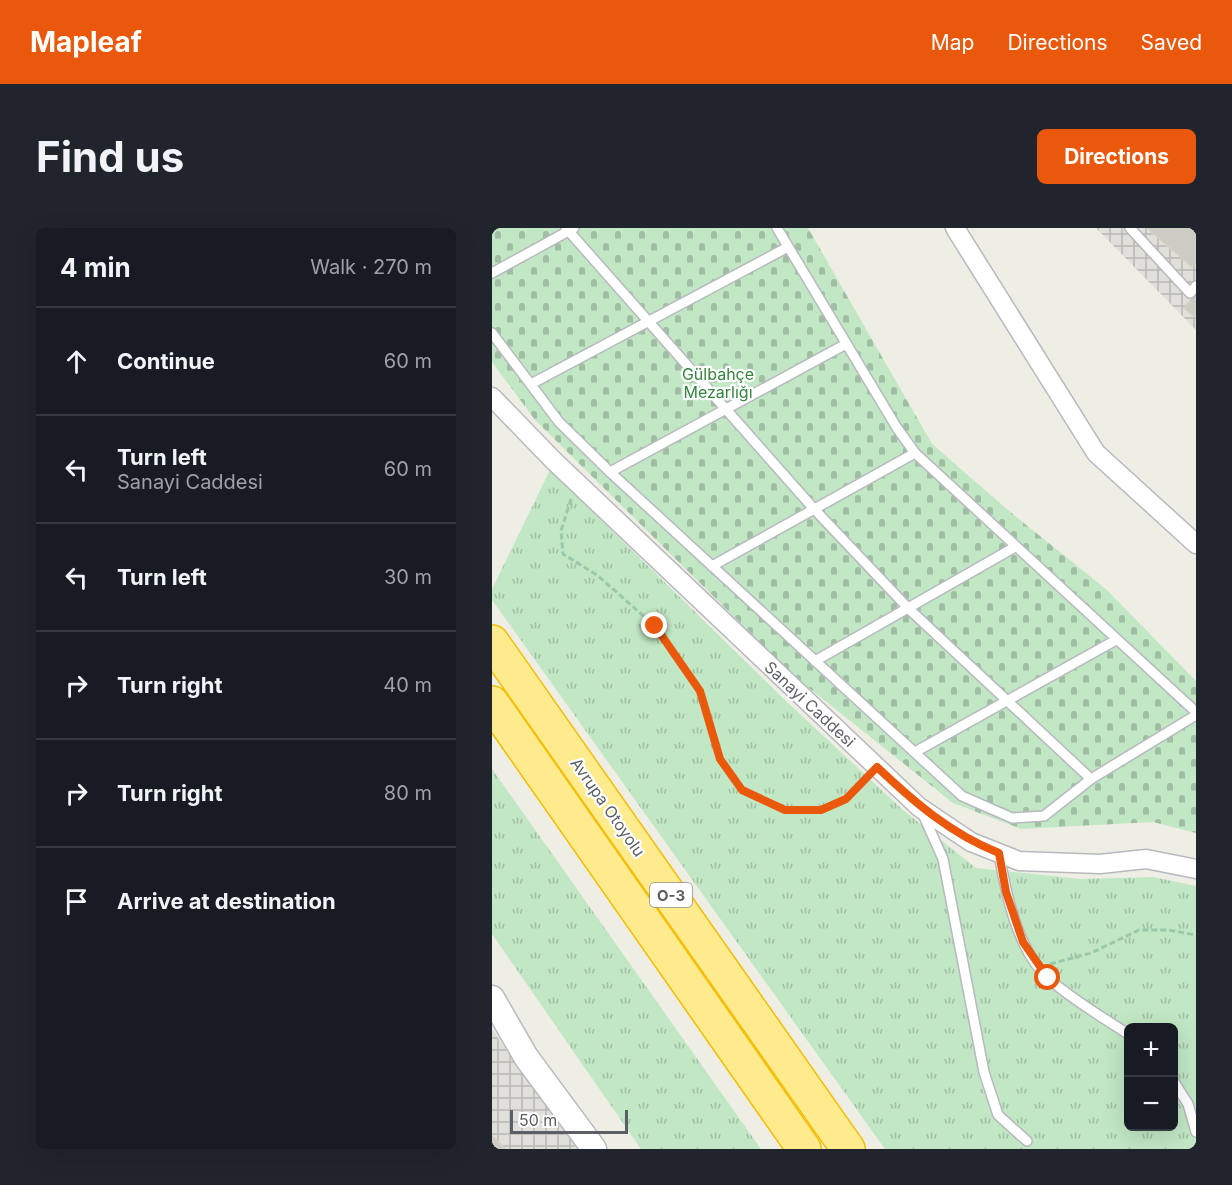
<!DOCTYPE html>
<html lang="en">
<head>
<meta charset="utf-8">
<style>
  body { margin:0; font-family:Inter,sans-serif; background:#20242c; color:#f1f3f6 }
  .controls { position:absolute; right:18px; bottom:18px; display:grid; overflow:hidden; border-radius:9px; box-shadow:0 6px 24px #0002 }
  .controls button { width:54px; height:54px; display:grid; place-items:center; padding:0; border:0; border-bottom:2px solid #363941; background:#171b24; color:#f1f3f6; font:30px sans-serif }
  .scale { position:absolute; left:18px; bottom:15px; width:118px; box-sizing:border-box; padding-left:6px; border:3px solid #5c5f65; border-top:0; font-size:16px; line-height:21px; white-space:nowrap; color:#5c5f65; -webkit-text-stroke:4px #fff; paint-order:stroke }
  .stop { position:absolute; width:18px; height:18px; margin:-14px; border:4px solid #ea580c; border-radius:50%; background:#fff }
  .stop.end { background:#ea580c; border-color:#fff; box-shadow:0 2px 6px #0008 }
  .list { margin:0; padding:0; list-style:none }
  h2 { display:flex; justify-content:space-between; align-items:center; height:78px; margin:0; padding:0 24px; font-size:26px }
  h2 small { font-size:20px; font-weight:400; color:#9ea1a6 }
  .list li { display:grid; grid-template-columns:39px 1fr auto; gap:18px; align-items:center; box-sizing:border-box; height:108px; padding:0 24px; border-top:2px solid #363941 }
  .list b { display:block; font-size:22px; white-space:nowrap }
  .list p { margin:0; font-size:20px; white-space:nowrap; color:#9ea1a6 }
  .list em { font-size:20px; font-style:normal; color:#9ea1a6 }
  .icon { flex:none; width:33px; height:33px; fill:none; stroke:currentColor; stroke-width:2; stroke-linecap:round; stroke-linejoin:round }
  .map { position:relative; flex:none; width:704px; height:921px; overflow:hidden; border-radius:9px }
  header { display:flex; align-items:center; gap:36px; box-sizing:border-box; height:84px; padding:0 30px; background:#ea580c; color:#fff }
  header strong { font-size:28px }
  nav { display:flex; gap:33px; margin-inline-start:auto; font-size:21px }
  .intro { display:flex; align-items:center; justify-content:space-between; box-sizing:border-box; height:144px; padding:0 36px }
  h1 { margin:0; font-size:42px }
  .button { padding:15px 27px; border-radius:9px; background:#ea580c; color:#fff; font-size:21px; font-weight:700 }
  main { display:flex; gap:36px; padding:0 36px }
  aside { flex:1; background:#171b24; border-radius:9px; box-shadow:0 6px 24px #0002 }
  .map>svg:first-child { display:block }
  .industrial { fill:url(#industrial-grid) }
  .grass { fill:url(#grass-tufts); fill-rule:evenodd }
  .cemetery { fill:url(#cemetery-stones) }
  .building { fill:#cccbc4; stroke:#d4d0c3; stroke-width:1.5 }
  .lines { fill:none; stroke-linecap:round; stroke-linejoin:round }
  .service-casing { stroke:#b7b9bf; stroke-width:12 }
  .minor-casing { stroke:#b7b9bf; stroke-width:21 }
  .tertiary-casing { stroke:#b7b9bf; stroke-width:27 }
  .motorway-casing { stroke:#f4bd00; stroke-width:36 }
  .path { stroke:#9ac8ab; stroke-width:3; stroke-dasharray:6 3; stroke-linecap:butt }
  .service { stroke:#fff; stroke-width:9 }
  .minor { stroke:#fff; stroke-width:18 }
  .tertiary { stroke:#fff; stroke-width:24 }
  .motorway { stroke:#feeb8d; stroke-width:33 }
  .route { stroke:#ea580c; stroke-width:8 }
  .labels { text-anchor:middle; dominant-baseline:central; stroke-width:4.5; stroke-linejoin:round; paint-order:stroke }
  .shield { fill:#fff; stroke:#8d8f93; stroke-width:1.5 }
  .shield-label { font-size:15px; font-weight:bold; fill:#5c5f65 }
  .park-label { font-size:16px; fill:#34853f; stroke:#fff }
  .street-label { font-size:16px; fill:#5c5f65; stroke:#fff }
</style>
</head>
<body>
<header>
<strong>Mapleaf</strong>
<nav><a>Map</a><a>Directions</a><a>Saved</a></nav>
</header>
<div class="intro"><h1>Find us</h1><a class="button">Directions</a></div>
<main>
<aside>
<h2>4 min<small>Walk · 270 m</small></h2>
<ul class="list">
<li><svg class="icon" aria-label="ahead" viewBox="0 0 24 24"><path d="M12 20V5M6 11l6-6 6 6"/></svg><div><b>Continue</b></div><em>60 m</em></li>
<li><svg class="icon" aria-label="left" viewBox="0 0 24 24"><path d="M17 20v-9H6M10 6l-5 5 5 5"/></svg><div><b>Turn left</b><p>Sanayi Caddesi</p></div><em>60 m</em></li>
<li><svg class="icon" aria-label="left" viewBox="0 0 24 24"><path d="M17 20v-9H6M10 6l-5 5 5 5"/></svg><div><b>Turn left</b></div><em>30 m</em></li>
<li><svg class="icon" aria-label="right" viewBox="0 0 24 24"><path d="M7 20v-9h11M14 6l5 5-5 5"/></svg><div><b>Turn right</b></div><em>40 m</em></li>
<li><svg class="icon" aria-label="right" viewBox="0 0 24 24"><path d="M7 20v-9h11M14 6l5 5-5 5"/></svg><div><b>Turn right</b></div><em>80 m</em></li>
<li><svg class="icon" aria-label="arrive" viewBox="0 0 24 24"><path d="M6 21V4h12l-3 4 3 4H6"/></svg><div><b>Arrive at destination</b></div></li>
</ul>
</aside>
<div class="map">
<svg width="704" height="921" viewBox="0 0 704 921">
  <defs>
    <pattern id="industrial-grid" width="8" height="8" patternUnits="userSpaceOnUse" patternTransform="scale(1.5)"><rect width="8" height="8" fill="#e0dfd9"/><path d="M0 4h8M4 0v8" fill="none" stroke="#b9b8b4"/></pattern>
    <pattern id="grass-tufts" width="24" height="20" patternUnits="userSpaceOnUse" patternTransform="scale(1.5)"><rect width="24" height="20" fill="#c1e7c4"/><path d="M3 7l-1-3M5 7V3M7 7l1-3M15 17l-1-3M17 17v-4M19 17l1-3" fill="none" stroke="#a0bea3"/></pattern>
    <pattern id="cemetery-stones" width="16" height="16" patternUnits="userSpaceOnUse" patternTransform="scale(1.5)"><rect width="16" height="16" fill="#c1e7c4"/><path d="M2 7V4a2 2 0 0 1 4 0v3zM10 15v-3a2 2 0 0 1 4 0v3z" fill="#a0bea3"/></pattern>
  </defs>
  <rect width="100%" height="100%" fill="#efeee5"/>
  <g class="industrial">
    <polygon points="604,0 704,0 704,102"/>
    <polygon points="0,800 8,813 85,921 0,921"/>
  </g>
  <g class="grass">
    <path d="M58,242l236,231 117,109 73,58 105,11 72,-2 43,9v263h-311l-393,-549v-11zM636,800h46v98h-46z"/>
    <polygon points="0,541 269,921 149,921 0,706"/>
  </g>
  <polygon class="cemetery" points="0,0 316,0 440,216 523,288 615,362 704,453 704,605 661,594 529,601 461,575 302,448 43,192 0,134"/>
  <g class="building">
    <polygon points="655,0 704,0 704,35 700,39"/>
    <polygon points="704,66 704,90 692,80"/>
    <polygon points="0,908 13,921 0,921"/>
  </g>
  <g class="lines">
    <g class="service-casing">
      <g id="service">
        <polyline points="74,0 322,281 417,381 599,551"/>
        <polyline points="285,0 405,200 423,225 704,484"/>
        <polyline points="638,0 698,65 704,58"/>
        <polyline points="0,45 82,0"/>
        <polyline points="0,105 67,194 118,244 470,568 520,590 552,588 599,551 704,487"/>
        <polyline points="39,156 296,19"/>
        <polyline points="118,244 354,116"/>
        <polyline points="220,338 423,225"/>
        <polyline points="323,433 523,319"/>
        <polyline points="423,524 624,412"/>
        <polyline points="430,584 451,631 492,844 506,887 535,913"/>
        <path d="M507,625c7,41 18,97 50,126 24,21 53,38 79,55"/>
        <polyline points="682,854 696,876 704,904"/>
      </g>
    </g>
    <g class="minor-casing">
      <g id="minor">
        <polyline points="463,0 604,225 704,316"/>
        <polyline points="0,169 62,233 427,579 479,614 527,633 608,636 654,631 704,641"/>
      </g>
    </g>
    <g class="tertiary-casing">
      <polyline id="tertiary" points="0,770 34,829 102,921"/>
    </g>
    <g class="motorway-casing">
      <g id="motorway">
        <polyline points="0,414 356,921"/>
        <polyline points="0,475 312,921"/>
      </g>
    </g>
    <g class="path">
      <polyline points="79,271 69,303 71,326 105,347 163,398 208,463 228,531 250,562 293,582 329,582 354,571 374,550"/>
      <polyline points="558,736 599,725 647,702 676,702 704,707"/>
    </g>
    <use href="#service" class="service"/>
    <use href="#minor" class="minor"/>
    <use href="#tertiary" class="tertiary"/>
    <use href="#motorway" class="motorway"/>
  </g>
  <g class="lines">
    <path class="route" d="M163,398l45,65 20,68 22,31 43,20h36l25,-11 31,-32c37,35 74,67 122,86l7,39 17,50 25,36"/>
  </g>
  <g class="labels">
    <rect class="shield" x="158" y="655" width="42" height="24" rx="4.5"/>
    <g class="shield-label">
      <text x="179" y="667">O-3</text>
    </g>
    <g class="park-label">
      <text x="226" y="146">Gülbahçe<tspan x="226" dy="18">Mezarlığı</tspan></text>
    </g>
    <g class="street-label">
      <text transform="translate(318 476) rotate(43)">Sanayi Caddesi</text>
      <text transform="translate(116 579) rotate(55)">Avrupa Otoyolu</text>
    </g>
  </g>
</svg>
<div class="controls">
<button>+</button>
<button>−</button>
</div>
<div class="scale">50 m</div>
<div class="stop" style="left:556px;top:750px"></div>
<div class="stop end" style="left:163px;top:398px"></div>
</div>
</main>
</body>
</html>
